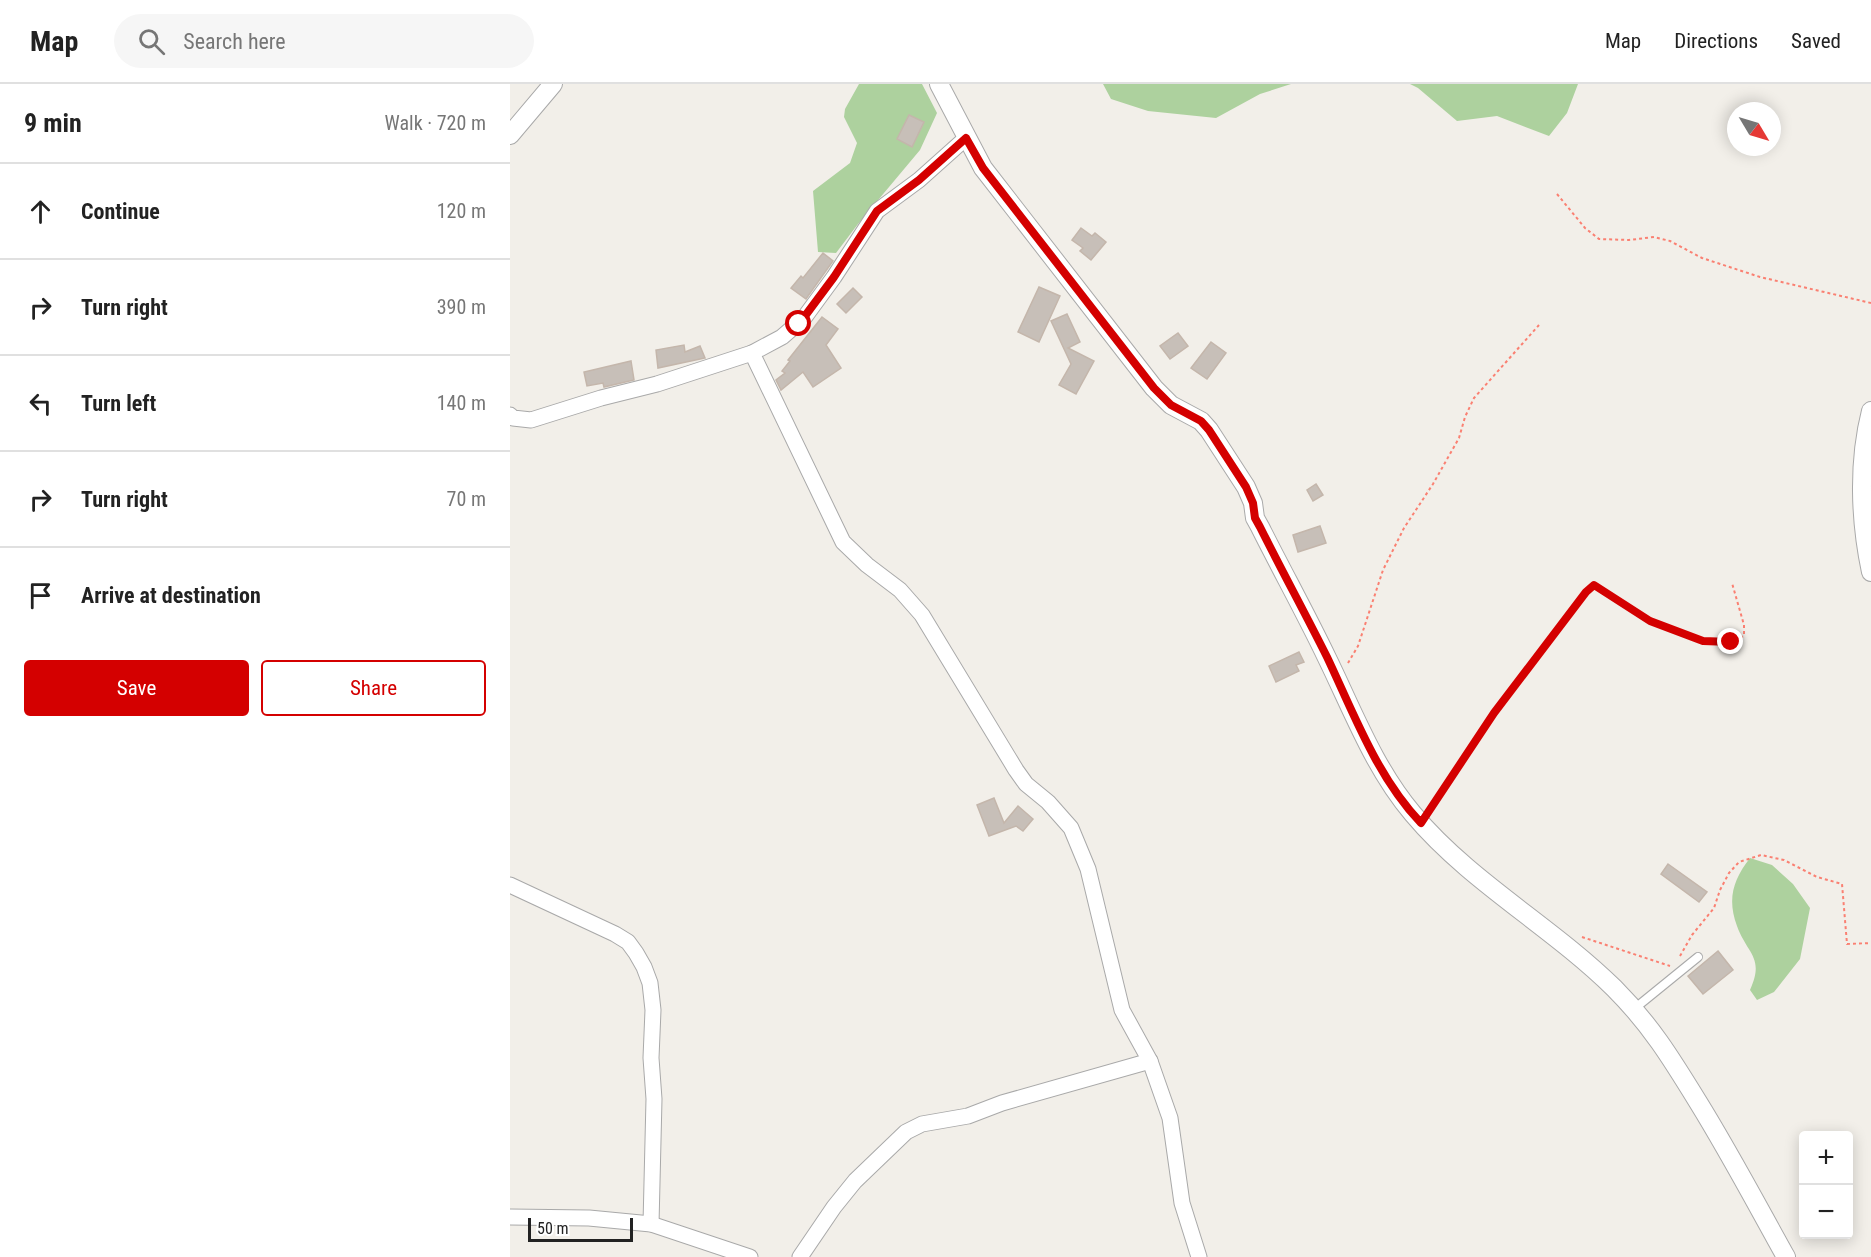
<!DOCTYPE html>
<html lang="en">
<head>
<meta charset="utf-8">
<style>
  body { margin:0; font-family:"Roboto Condensed",sans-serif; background:#f6f6f6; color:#222 }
  .controls { position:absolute; right:18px; bottom:18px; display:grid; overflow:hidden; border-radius:6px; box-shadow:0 3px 15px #0003 }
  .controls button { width:54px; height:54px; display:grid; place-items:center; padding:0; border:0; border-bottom:2px solid #e0e0e0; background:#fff; color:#222; font:30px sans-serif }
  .compass { position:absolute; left:1217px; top:18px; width:54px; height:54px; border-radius:50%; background:#fff; box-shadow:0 3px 15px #0003; rotate:128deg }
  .scale { position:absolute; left:18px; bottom:15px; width:105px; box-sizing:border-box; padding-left:6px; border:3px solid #222; border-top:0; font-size:16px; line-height:21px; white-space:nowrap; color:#222; -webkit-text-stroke:4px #fff; paint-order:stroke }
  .stop { position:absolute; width:18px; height:18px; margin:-14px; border:4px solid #d40000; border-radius:50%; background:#fff }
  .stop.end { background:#d40000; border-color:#fff; box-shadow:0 2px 6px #0008 }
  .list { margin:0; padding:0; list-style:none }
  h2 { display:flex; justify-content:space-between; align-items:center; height:78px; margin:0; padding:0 24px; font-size:26px }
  h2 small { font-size:20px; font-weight:400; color:#767676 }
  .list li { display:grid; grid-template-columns:39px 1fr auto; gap:18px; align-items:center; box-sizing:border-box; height:96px; padding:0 24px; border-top:2px solid #e0e0e0 }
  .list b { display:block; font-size:22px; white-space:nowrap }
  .list em { font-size:20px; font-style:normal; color:#767676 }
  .actions { display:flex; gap:12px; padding:18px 24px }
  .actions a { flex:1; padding:14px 0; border:2px solid #d40000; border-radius:6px; text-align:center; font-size:21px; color:#d40000 }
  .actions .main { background:#d40000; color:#fff }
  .icon { flex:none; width:33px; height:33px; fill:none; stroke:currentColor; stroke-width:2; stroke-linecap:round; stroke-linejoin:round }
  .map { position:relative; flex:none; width:1361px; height:1173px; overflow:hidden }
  header { display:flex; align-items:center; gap:36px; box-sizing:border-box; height:84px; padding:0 30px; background:#fff; border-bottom:2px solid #e0e0e0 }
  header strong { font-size:28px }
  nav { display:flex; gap:33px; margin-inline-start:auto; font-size:21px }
  .search { width:420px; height:54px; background:#f6f6f6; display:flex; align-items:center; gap:15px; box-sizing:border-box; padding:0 21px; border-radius:33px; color:#767676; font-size:22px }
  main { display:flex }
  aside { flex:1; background:#fff }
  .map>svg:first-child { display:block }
  .forest { fill:#add19e }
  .building { fill:#c7bfb8; stroke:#c4b6ab; stroke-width:1.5 }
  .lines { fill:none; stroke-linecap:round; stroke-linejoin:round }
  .service-casing { stroke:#a9a9a9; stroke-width:10 }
  .minor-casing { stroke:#a9a9a9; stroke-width:17 }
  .tertiary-casing { stroke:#a9a9a9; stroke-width:20 }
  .path { stroke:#fa8072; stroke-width:2; stroke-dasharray:3 3; stroke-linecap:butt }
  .service { stroke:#fff; stroke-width:8 }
  .minor { stroke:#fff; stroke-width:15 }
  .tertiary { stroke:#fff; stroke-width:18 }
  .route { stroke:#d40000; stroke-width:8 }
</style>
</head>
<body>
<header>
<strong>Map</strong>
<div class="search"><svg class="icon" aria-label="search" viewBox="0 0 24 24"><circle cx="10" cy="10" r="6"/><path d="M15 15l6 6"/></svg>Search here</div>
<nav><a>Map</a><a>Directions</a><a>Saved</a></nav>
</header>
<main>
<aside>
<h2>9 min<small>Walk · 720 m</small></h2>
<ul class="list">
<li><svg class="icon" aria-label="ahead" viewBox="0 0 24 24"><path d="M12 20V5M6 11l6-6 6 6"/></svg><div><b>Continue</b></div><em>120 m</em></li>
<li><svg class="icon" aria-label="right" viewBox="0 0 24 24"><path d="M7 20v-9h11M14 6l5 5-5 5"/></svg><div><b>Turn right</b></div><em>390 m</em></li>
<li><svg class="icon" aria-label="left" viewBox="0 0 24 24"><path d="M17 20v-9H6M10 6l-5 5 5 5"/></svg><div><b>Turn left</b></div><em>140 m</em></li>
<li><svg class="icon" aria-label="right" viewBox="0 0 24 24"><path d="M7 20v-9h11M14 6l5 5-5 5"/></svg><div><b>Turn right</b></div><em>70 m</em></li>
<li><svg class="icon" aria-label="arrive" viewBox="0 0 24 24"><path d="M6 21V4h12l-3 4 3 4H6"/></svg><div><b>Arrive at destination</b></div></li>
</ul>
<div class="actions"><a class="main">Save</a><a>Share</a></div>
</aside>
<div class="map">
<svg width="1361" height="1173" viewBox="0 0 1361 1173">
  <rect width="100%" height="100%" fill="#f2efe9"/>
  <g class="forest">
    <polygon points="349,0 412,0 427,29 410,66 348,140 326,169 308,168 303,107 340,79 347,59 334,33 335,25"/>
    <polygon points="593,0 781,0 750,10 706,34 638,27 601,15"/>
    <polygon points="900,0 1068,0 1057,29 1039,52 987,32 947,37 908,4"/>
    <path d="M1240,774l22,7 21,19 17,24 -10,51 -26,33 -17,8 -7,-10c15,-33 -3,-36 -13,-64 -10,-27 -4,-46 13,-68z"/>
  </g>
  <g class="building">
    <polygon points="399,31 414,38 402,63 387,55"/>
    <polygon points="571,144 582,152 585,149 596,158 581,176 570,167 573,164 562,156"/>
    <polygon points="313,169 323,177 296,215 281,204 291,192 293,194"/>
    <polygon points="529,203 550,212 529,258 508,248"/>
    <polygon points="343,204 352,213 336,229 327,220"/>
    <polygon points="557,230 570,258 558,264 584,277 566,310 549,301 561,280 541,237"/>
    <polygon points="312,233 328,245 316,261 331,284 303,303 293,288 271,306 266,296 275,289 272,287 280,277 278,276"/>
    <polygon points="668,249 678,262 660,275 650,262"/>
    <polygon points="701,258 716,269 697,295 681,284"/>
    <polygon points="174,261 175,268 190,262 195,274 148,284 146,266"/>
    <polygon points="121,277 124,296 94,303 93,299 77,302 74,288"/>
    <polygon points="806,400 813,411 803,417 797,406"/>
    <polygon points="810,442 816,459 788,468 783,451"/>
    <polygon points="789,568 794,578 786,581 789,587 766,598 759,582"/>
    <polygon points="484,714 494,739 508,722 523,735 513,747 506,742 479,752 467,721"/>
    <polygon points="1158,780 1197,808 1189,818 1151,790"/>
    <polygon points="1208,867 1223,886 1193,910 1178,892"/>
  </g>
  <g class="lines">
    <g class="service-casing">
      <polyline id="service" points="1124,925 1188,873"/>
    </g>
    <g class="minor-casing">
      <g id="minor">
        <polyline points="242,269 333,458 357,481 390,506 412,531 506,686 516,700 538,718 561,744 578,785 612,926 640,977 660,1034 672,1119 689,1173"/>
        <polyline points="0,331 3,334 21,336 91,314 147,300 242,269 272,253 294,234 324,193 367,127 409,96 456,54"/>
        <polyline points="0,801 105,850 118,858 126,869 134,883 140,899 143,926 141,974 144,1015 141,1140"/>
        <polyline points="0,1133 79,1134 141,1140 240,1173"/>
        <polyline points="290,1173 324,1123 345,1097 396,1048 412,1040 458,1032 492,1019 640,977"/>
      </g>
    </g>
    <g class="tertiary-casing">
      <g id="tertiary">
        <path d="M429,0l44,84 171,220 17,17 30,16 8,9 37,57 7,16 2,15 5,9c22,44 46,87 67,131 26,53 47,110 86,156 57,68 138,112 201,174 36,36 57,70 84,114 31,50 59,103 88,155"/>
        <polyline points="0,51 43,0"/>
        <path d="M1361,327c-13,51 -11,109 0,161"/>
      </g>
    </g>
    <g class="path">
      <polyline points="1047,110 1075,144 1089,155 1119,156 1144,153 1160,157 1192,174 1250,193 1361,219"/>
      <polyline points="838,579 848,562 873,486 894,444 923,400 949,354 955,333 964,314 1029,241"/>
      <polyline points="921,724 984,629 1076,508 1085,501 1140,537 1193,557 1221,558 1234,552 1234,541 1222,499"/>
      <polyline points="1072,853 1160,882"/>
      <polyline points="1170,872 1182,851 1204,824 1210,806 1219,789 1229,778 1251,771 1274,776 1307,793 1332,800 1337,860 1361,859"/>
    </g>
    <use href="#service" class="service"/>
    <use href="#minor" class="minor"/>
    <use href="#tertiary" class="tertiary"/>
  </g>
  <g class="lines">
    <path class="route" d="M289,240l35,-47 43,-66 42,-31 47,-42 17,30 171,220 17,17 30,16 8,9 37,57 7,16 2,15 5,9c22,44 45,86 67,130 27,57 50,120 94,166l73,-110 92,-121 8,-7 56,36 53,20 28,1"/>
  </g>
</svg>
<div class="controls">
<button>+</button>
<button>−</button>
</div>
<svg class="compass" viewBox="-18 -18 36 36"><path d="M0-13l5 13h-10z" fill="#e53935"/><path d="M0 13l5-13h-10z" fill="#767676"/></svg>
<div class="scale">50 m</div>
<div class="stop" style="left:289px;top:240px"></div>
<div class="stop end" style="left:1221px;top:558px"></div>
</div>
</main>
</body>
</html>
